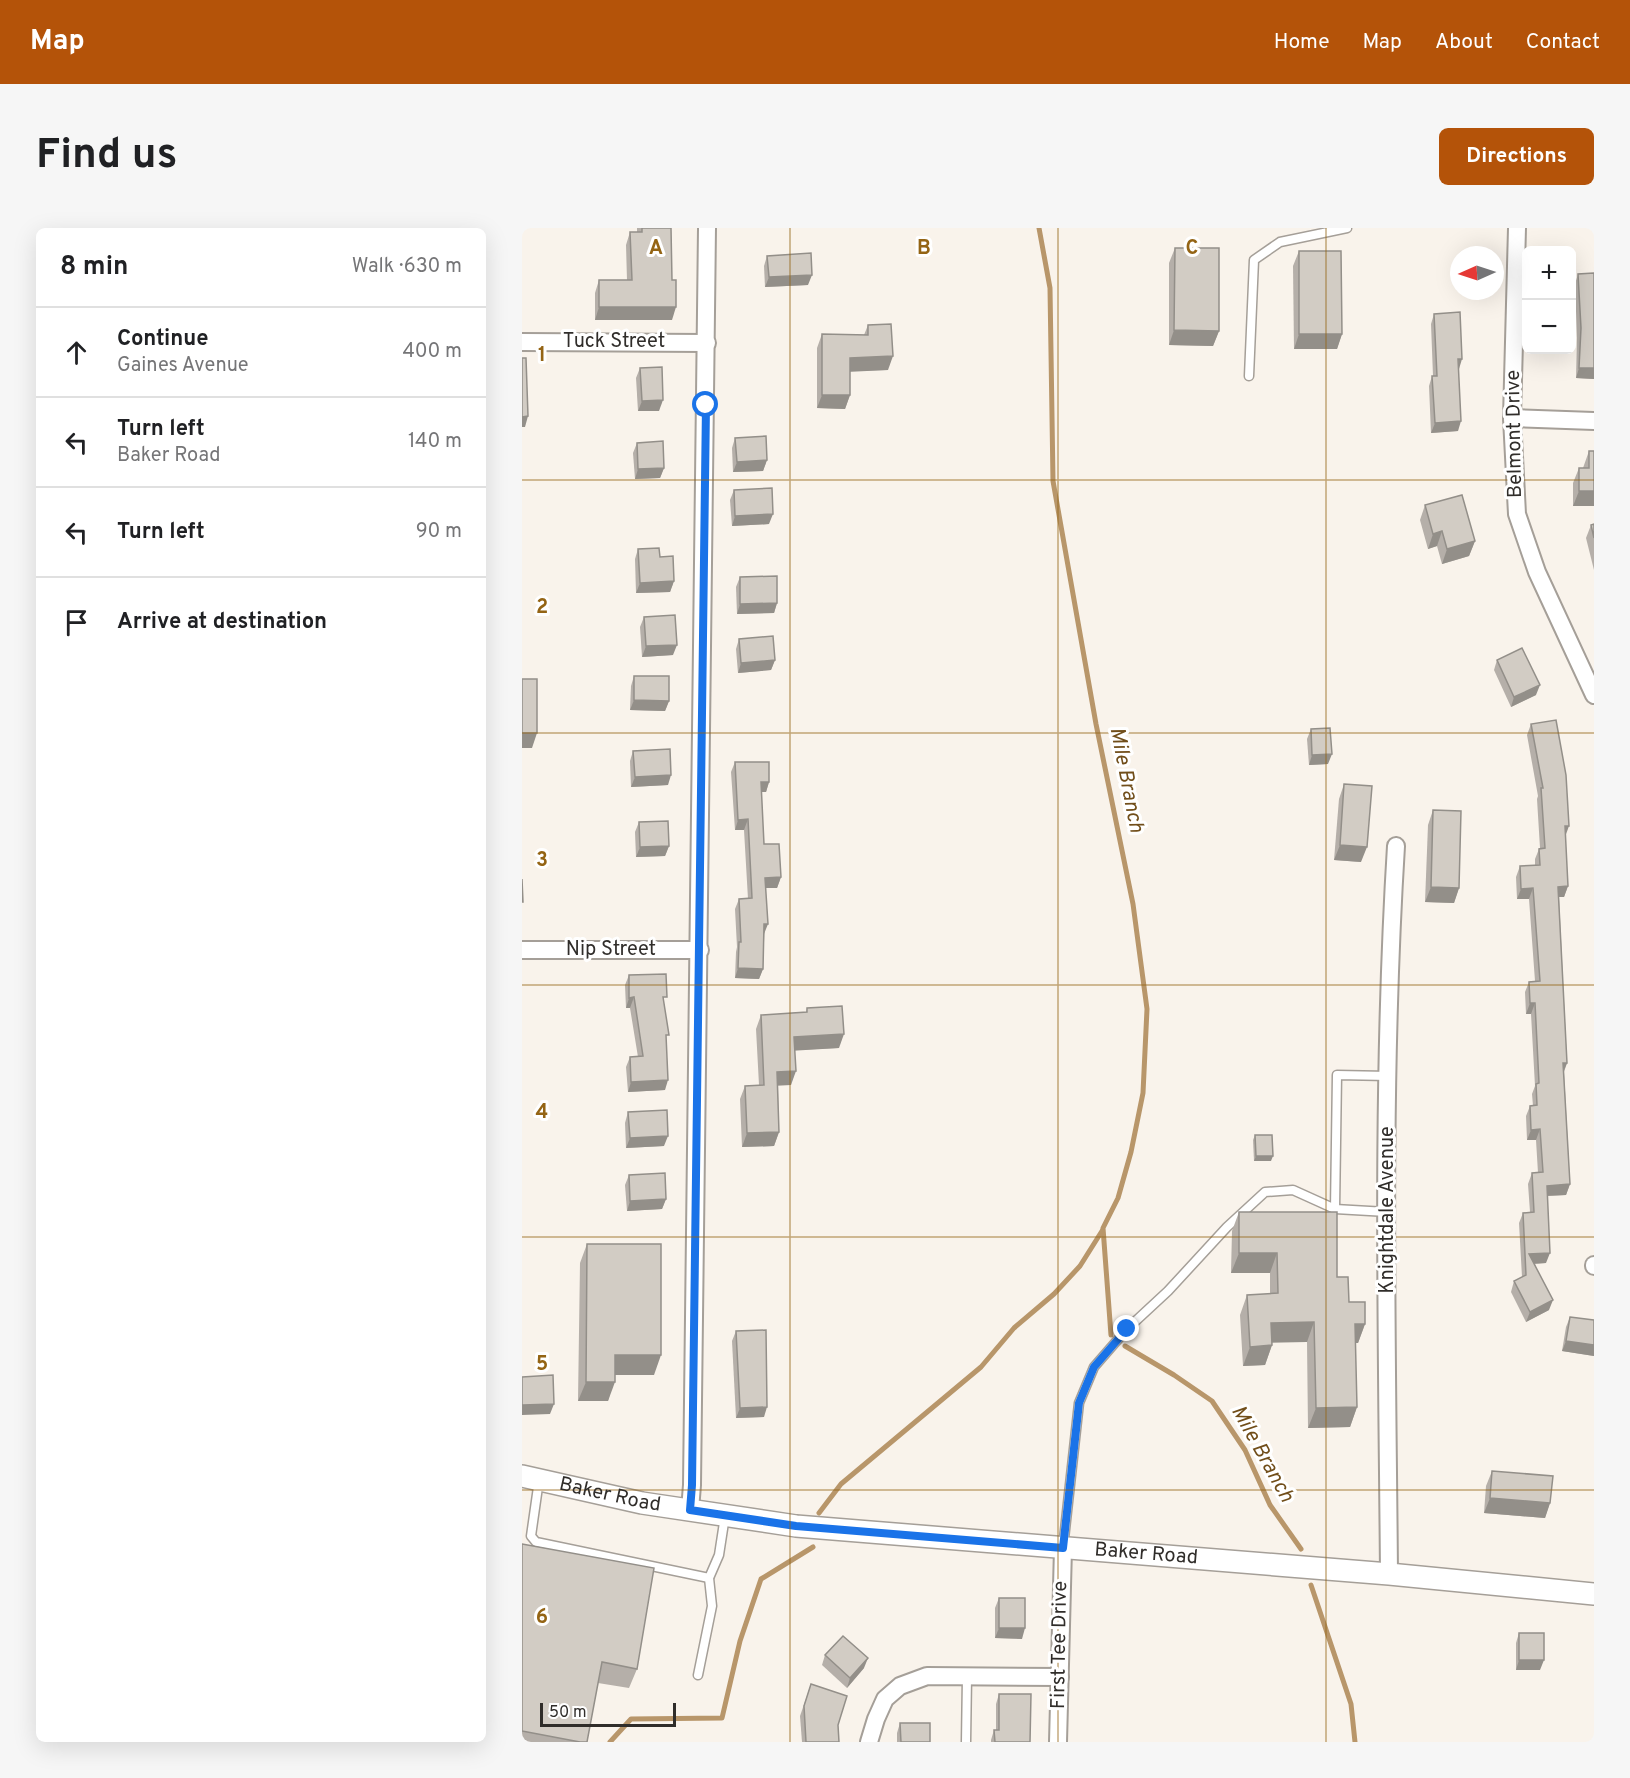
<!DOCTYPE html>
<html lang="en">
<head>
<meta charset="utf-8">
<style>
  body { margin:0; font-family:Overpass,sans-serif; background:#f6f6f6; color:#202124 }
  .controls { position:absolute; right:18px; top:18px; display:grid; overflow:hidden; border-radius:9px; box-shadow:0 6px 24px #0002 }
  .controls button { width:54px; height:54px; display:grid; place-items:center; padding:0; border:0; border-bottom:2px solid #e0e0e0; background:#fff; color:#202124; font:30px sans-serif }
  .compass { position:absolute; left:928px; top:18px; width:54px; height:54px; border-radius:50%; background:#fff; box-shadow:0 6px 24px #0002; rotate:267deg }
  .scale { position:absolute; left:18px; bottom:15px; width:136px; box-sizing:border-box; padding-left:6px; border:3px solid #302d2a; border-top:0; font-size:16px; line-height:21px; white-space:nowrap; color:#302d2a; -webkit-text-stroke:4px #fff; paint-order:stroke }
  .stop { position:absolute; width:18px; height:18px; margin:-14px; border:4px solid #1a73e8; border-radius:50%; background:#fff }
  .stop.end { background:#1a73e8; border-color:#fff; box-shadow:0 2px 6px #0008 }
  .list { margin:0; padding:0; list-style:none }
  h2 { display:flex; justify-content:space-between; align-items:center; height:78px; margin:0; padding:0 24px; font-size:26px }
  h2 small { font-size:20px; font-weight:400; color:#757577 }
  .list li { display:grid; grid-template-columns:39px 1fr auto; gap:18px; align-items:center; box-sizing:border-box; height:90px; padding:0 24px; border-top:2px solid #e0e0e0 }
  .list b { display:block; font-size:22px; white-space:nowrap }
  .list p { margin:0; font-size:20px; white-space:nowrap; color:#757577 }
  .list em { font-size:20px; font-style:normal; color:#757577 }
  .icon { flex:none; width:33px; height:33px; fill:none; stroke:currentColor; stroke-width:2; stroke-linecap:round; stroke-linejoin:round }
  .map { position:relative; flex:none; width:1072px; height:1514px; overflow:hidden; border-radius:9px }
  header { display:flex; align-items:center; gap:36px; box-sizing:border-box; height:84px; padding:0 30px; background:#b45309; color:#fff }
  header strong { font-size:28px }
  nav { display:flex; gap:33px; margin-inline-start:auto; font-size:21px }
  .intro { display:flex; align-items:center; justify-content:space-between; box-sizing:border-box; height:144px; padding:0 36px }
  h1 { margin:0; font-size:42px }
  .button { padding:15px 27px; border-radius:9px; background:#b45309; color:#fff; font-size:21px; font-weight:700 }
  main { display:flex; gap:36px; padding:0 36px }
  aside { flex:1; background:#fff; border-radius:9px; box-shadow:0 6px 24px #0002 }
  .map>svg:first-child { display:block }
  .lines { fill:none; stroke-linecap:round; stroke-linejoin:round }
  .stream { stroke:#b8966a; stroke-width:5 }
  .service-casing { stroke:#a59f98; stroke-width:11 }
  .minor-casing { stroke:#a59f98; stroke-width:20 }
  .tertiary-casing { stroke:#a59f98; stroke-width:24 }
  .service { stroke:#fff; stroke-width:8 }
  .minor { stroke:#fff; stroke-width:16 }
  .tertiary { stroke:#fff; stroke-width:21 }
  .wall { fill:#b5afa9 }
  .shaded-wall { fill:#938f89 }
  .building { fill:#d2ccc4; stroke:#938f89; stroke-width:1.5 }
  .route { stroke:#1a73e8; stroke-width:8 }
  .grid { fill:none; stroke:#946414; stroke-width:1.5; stroke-opacity:0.55 }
  .labels { text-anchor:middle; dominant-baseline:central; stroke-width:6; stroke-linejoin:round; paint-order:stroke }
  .street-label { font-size:20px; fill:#302d2a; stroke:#fff }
  .water-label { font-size:21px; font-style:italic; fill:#714e1a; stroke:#fff }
  .grid-label { font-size:20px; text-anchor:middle; font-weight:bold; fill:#946414; stroke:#fff; stroke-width:6; stroke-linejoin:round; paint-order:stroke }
</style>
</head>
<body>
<header>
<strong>Map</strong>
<nav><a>Home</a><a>Map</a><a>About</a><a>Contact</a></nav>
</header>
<div class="intro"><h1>Find us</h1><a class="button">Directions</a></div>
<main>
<aside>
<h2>8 min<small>Walk · 630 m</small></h2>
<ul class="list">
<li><svg class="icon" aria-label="ahead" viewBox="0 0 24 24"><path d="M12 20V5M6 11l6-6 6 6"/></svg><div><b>Continue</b><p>Gaines Avenue</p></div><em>400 m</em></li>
<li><svg class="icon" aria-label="left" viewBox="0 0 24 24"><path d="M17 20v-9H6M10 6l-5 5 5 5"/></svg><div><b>Turn left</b><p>Baker Road</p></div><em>140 m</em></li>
<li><svg class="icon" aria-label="left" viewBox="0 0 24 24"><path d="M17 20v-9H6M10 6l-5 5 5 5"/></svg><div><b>Turn left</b></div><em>90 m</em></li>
<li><svg class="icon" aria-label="arrive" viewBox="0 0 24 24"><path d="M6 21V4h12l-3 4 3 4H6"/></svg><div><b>Arrive at destination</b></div></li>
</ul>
</aside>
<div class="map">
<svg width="1072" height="1514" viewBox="0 0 1072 1514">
  <rect width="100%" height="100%" fill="#f9f3eb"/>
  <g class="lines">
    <g class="stream">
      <polyline points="517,0 528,60 531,253 574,496 611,676 625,781 621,865 609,924 596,970 581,1000 589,1107"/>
      <polyline points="603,1118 652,1147 690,1173 723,1222 748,1277 779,1321"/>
      <polyline points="297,1285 319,1256 459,1139 492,1100 532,1066 558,1038 580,1003"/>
      <polyline points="789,1357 829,1476 833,1514"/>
      <polyline points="88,1514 109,1491 200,1490 218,1413 239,1351 291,1319"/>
    </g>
    <g class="service-casing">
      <g id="service">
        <polyline points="727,148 732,32 758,14 825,0"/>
        <polyline points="813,981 815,847 867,848"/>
        <polyline points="17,1252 9,1308 14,1314 187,1350"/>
        <polyline points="541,1320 557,1175 572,1139 605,1101 646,1063 705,999 743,964 771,962 813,981 865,984"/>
        <polyline points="176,1447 190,1378 187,1350 197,1327 203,1288"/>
        <polyline points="444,1514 445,1449"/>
      </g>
    </g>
    <g class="minor-casing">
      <g id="minor">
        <polyline points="995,0 990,190 995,286 1015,344 1072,467"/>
        <polyline points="0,114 185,115"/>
        <polyline points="990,190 1072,193"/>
        <polyline points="0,722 178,722"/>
        <polyline points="1072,1037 1072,1038"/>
        <polyline points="168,1282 170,1257 185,0"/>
        <path d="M867,1346c-2,-243 -8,-486 7,-728"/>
        <polyline points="347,1514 354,1491 363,1471 378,1458 405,1448 538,1449"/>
        <polyline points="536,1514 541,1320"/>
      </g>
    </g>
    <g class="tertiary-casing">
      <g id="tertiary">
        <path id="s1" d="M0,1248l120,27 154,23 593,48 205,20"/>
      </g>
    </g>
    <use href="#service" class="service"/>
    <use href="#minor" class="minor"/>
    <use href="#tertiary" class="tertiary"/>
  </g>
  <g class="wall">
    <polygon points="115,0 149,0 150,92 73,92 73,65 77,52 105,52 104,17 108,4 115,4"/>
    <polygon points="653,20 697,103 691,118 647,117 647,35"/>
    <polygon points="777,23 820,106 815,121 772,121 771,38"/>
    <polygon points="245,28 286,57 243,59 242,38"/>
    <polygon points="1056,46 1072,151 1054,150 1055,110 1053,56"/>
    <polygon points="912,86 937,141 936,203 909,205 907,158 910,148 911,148 909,96"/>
    <polygon points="346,97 366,142 328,143 328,167 323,181 295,180 295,120 300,106 342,107"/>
    <polygon points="118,140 137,183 116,183 114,150"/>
    <polygon points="213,210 245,232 241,243 211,244 210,220"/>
    <polygon points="115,215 142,240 138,250 113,251 111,225"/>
    <polygon points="1067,223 1072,278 1051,278 1051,255 1057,240 1061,240"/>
    <polygon points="212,262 247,296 210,298 208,272"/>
    <polygon points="903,277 953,313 947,328 920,336 915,318 906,321 898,292"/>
    <polygon points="1072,296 1072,342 1064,310 1069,297"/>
    <polygon points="116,321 138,329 152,353 148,364 114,365 113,331"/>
    <polygon points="218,349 255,375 252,385 215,386 214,359"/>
    <polygon points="122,389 151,427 120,429 118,399"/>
    <polygon points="217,411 253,432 249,442 216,445 214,421"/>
    <polygon points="975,432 1014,467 989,479 972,442"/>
    <polygon points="112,448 147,473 143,483 108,482 109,458"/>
    <polygon points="1009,496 1043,609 1046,658 1042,669 1037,669 1045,835 1042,844 1048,956 1044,967 1025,968 1024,1035 1013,1036 1027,1082 1004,1094 989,1064 992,1053 1000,1049 997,995 1001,985 1008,984 1006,956 1010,945 1016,945 1014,912 1005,912 1004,888 1008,878 1011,878 1010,866 1013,858 1009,786 1004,786 1003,764 1007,754 1013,753 1007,671 995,671 994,649 998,638 1013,637 1013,631 1017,621 1018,620 1015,571 1016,568 1005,507"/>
    <polygon points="789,501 806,536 787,537 785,511"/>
    <polygon points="111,523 146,557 109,559 108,533"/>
    <polygon points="213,534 247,554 244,564 239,564 242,616 259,649 255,660 244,660 241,741 237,751 213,750 214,724 215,719 213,681 217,671 226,671 222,602 213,602 209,544"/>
    <polygon points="822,556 839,634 812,632 817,571"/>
    <polygon points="911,582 937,660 932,675 903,674 906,597"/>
    <polygon points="117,594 147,618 143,628 114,629 113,604"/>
    <polygon points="107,747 142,775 144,814 143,862 106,864 104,839 108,829 116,829 108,780 104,780 103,757"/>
    <polygon points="285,780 317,820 273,822 269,857 256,857 257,904 252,918 220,919 218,871 223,858 237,857 234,801 239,787 284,784"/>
    <polygon points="106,884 142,918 104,920 103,895"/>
    <polygon points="733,907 749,933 732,933 731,912"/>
    <polygon points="107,947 144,971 140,981 105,983 103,957"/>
    <polygon points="717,984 815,1049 827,1074 843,1096 836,1115 833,1115 835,1179 828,1199 786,1200 785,1114 750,1114 750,1117 743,1137 721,1138 718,1087 725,1067 748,1066 748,1045 709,1045 710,1003"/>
    <polygon points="65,1016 132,1147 93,1147 86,1173 56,1173 58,1035"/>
    <polygon points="1048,1089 1072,1092 1072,1128 1040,1123 1044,1099"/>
    <polygon points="214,1103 242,1189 214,1190 210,1113"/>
    <polygon points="970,1243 1028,1275 1023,1290 962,1285 964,1258"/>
    <polygon points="0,1316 115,1441 107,1460 76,1455 65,1514 0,1514"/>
    <polygon points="477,1370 500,1411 473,1410 473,1380"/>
    <polygon points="997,1405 1018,1442 994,1442 994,1415"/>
    <polygon points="303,1427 342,1440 325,1460 300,1437"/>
    <polygon points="289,1456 316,1497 317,1514 280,1514 278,1488"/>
    <polygon points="477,1466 508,1514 469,1514 469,1512 472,1502 474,1502 474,1476"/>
    <polygon points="378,1495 408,1514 375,1514 375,1505"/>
  </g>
  <g class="shaded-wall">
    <polygon points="290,47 286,57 243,59 247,49"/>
    <polygon points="77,79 154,79 150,92 73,92"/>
    <polygon points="652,102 697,103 691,118 647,117"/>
    <polygon points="777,106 820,106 815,121 772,121"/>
    <polygon points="371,128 366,142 324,144 328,130"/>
    <polygon points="936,131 940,131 937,141"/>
    <polygon points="1057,140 1072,140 1072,151 1054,150"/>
    <polygon points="300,167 328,167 323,181 295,180"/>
    <polygon points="141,172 137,183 116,183 120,173"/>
    <polygon points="6,188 3,199 0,199 0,189"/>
    <polygon points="939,193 936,203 909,205 913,195"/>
    <polygon points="245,232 241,243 211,244 215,234"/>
    <polygon points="142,240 138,250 113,251 116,241"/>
    <polygon points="1057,263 1072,263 1072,278 1051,278"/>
    <polygon points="251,286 247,296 210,298 213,288"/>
    <polygon points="920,303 915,318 906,321 911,306"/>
    <polygon points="953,313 947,328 920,336 925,321"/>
    <polygon points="152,353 148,364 114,365 118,355"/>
    <polygon points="255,375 252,385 215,386 218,376"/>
    <polygon points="155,417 151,427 120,429 124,418"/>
    <polygon points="253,432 249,442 216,445 219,435"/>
    <polygon points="1018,457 1014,467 989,479 992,469"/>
    <polygon points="112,472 147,473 143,483 108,482"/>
    <polygon points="0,505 15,505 10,520 0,520"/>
    <polygon points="810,526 806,536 787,537 790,527"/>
    <polygon points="149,547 146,557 109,559 113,549"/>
    <polygon points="239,554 247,554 244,564 235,564"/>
    <polygon points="226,591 222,602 213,602 216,592"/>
    <polygon points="1043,598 1047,598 1043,609"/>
    <polygon points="818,617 845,619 839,634 812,632"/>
    <polygon points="147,618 143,628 114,629 118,619"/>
    <polygon points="259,649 255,660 240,660 243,650"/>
    <polygon points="1046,658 1042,669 1032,669 1036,659"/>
    <polygon points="909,659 937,660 932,675 903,674"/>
    <polygon points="1011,660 1007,671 995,671 999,661"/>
    <polygon points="242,696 246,696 242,706"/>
    <polygon points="216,740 241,741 237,751 213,750"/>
    <polygon points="112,769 108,780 104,780 107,770"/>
    <polygon points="1008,775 1013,775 1009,786 1004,786"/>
    <polygon points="322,806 317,820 267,823 272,809"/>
    <polygon points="1041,835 1045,835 1041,845"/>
    <polygon points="274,843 269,857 250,858 255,844"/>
    <polygon points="146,852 143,862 106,864 109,854"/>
    <polygon points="1018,901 1014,912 1005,912 1009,902"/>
    <polygon points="257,904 252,918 220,919 225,905"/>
    <polygon points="146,908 142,918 104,920 108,910"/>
    <polygon points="734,928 751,928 749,933 732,933"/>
    <polygon points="1048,956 1044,967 1021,968 1025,958"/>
    <polygon points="144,971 140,981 105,983 108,973"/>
    <polygon points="717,1025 755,1025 748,1045 709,1045"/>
    <polygon points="1028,1025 1024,1035 1004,1036 1007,1026"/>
    <polygon points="1031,1072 1027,1082 1004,1094 1008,1084"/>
    <polygon points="792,1094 785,1114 741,1115 749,1095"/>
    <polygon points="833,1096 843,1096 836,1115 826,1115"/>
    <polygon points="1044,1113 1072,1117 1072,1128 1040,1123"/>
    <polygon points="750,1117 743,1137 721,1138 728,1119"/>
    <polygon points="93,1127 139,1127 132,1147 86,1147"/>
    <polygon points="64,1154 93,1154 86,1173 56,1173"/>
    <polygon points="32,1176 28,1186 0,1187 0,1177"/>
    <polygon points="245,1179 242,1189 214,1190 218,1180"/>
    <polygon points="835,1179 828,1199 786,1200 794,1180"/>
    <polygon points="968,1270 1028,1275 1023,1290 962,1285"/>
    <polygon points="477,1400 503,1400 500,1411 473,1410"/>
    <polygon points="346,1430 342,1440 325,1460 328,1450"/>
    <polygon points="997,1432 1022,1432 1018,1442 994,1442"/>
  </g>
  <g class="building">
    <polygon points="120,0 149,0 150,52 154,52 154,79 77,79 77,52 110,52 108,4 120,4"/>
    <polygon points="653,20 697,20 697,103 652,102"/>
    <polygon points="777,23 819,23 820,106 777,106"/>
    <polygon points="289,25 290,47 247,49 245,28"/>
    <polygon points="1072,45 1072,140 1057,140 1059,100 1056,46"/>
    <polygon points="938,84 940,131 936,131 939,193 913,195 910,148 915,148 912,86"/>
    <polygon points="369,96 371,128 328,130 328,167 300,167 300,106 346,107 346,97"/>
    <polygon points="0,130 4,130 6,188 0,189"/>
    <polygon points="140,139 141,172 120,173 118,140"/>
    <polygon points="244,208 245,232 215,234 213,210"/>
    <polygon points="141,213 142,240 116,241 115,215"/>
    <polygon points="1067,223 1072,223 1072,263 1057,263 1057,240 1067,240"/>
    <polygon points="250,260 251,286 213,288 212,262"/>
    <polygon points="940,267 953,313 925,321 920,303 911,306 903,277"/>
    <polygon points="1072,296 1072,310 1069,297"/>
    <polygon points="137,320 138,329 151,328 152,353 118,355 116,321"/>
    <polygon points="255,348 255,375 218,376 218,349"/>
    <polygon points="153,387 155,417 124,418 122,389"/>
    <polygon points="251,408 253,432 219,435 217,411"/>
    <polygon points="1000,420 1018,457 992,469 975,432"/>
    <polygon points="112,448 147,448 147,473 112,472"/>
    <rect x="0" y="451" width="15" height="54"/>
    <polygon points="1034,492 1044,547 1047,598 1043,598 1046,658 1036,659 1045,835 1041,835 1048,956 1025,958 1028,1025 1007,1026 1031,1072 1008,1084 992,1053 1004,1047 1001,985 1012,984 1010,945 1021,944 1018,901 1009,902 1008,878 1015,877 1014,856 1017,855 1013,775 1008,775 1007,754 1018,753 1011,660 999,661 998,638 1018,637 1017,621 1023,620 1019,560 1021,560 1009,496"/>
    <polygon points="808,500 810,526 790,527 789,501"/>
    <polygon points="148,521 149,547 113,549 111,523"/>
    <polygon points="213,534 247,534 247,554 239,554 242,616 257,616 259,649 243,650 246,696 242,696 241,741 216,740 217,714 219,714 217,671 230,670 226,591 216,592"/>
    <polygon points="822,556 850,558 845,619 818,617"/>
    <polygon points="911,582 939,583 937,660 909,659"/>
    <polygon points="146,593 147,618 118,619 117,594"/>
    <polygon points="0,651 1,674 0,674"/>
    <polygon points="144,746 145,769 141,769 147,807 144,807 146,852 109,854 108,829 121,828 112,769 107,770 107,747"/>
    <polygon points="320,778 322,806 272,809 274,843 255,844 257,904 225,905 223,858 242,857 239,787 285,784 285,780"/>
    <polygon points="145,882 146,908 108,910 106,884"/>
    <polygon points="733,907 750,907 751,928 734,928"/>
    <polygon points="143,945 144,971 108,973 107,947"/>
    <polygon points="717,984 815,984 815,1049 826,1049 827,1074 843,1074 843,1096 833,1096 835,1179 794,1180 792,1094 749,1095 750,1117 728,1119 725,1067 756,1065 755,1025 717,1025"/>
    <polygon points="65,1016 139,1016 139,1127 93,1127 93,1154 64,1154"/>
    <polygon points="1048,1089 1072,1092 1072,1117 1044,1113"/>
    <polygon points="244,1102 245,1179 218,1180 214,1103"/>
    <polygon points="31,1147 32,1176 0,1177 0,1149"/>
    <polygon points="970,1243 1031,1248 1028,1275 968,1270"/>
    <polygon points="0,1316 132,1340 115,1441 80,1434 65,1514 58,1514 0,1503"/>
    <rect x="477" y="1370" width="26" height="30"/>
    <rect x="997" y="1405" width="25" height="27"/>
    <polygon points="321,1408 346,1430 328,1450 303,1427"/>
    <polygon points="289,1456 325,1468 316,1497 317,1514 284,1514 282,1478"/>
    <polygon points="477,1466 509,1466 508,1514 473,1514 472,1502 477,1502"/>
    <polygon points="378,1495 408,1495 408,1514 379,1514"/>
  </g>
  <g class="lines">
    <polyline class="route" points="184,177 170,1257 168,1282 274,1298 541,1320 557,1175 572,1139 605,1101"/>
  </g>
  <path class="grid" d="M268,0v1514M536,0v1514M804,0v1514M0,252h1072M0,505h1072M0,757h1072M0,1009h1072M0,1262h1072"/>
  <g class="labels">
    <g class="street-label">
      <text x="92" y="114">Tuck Street</text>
      <text transform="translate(993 206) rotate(-91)">Belmont Drive</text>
      <text x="89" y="722">Nip Street</text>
      <text transform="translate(866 982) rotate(-90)">Knightdale Avenue</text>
      <text stroke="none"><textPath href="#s1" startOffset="90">Baker Road</textPath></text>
      <text stroke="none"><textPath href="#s1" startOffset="630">Baker Road</textPath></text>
      <text transform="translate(538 1417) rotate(-89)">First Tee Drive</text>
    </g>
    <g class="water-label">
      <text transform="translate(604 552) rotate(79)">Mile Branch</text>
      <text transform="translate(740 1226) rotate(61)">Mile Branch</text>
    </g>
  </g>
  <g class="grid-label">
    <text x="134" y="26">A</text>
    <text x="402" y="26">B</text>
    <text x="670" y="26">C</text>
    <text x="20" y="133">1</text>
    <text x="20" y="385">2</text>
    <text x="20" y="638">3</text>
    <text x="20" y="890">4</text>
    <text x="20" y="1142">5</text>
    <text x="20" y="1395">6</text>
  </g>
</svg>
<div class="controls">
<button>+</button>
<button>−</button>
</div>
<svg class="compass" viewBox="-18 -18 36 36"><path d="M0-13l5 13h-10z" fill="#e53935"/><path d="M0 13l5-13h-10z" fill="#757577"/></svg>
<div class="scale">50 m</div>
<div class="stop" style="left:184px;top:177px"></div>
<div class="stop end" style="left:605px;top:1101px"></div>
</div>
</main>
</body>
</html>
